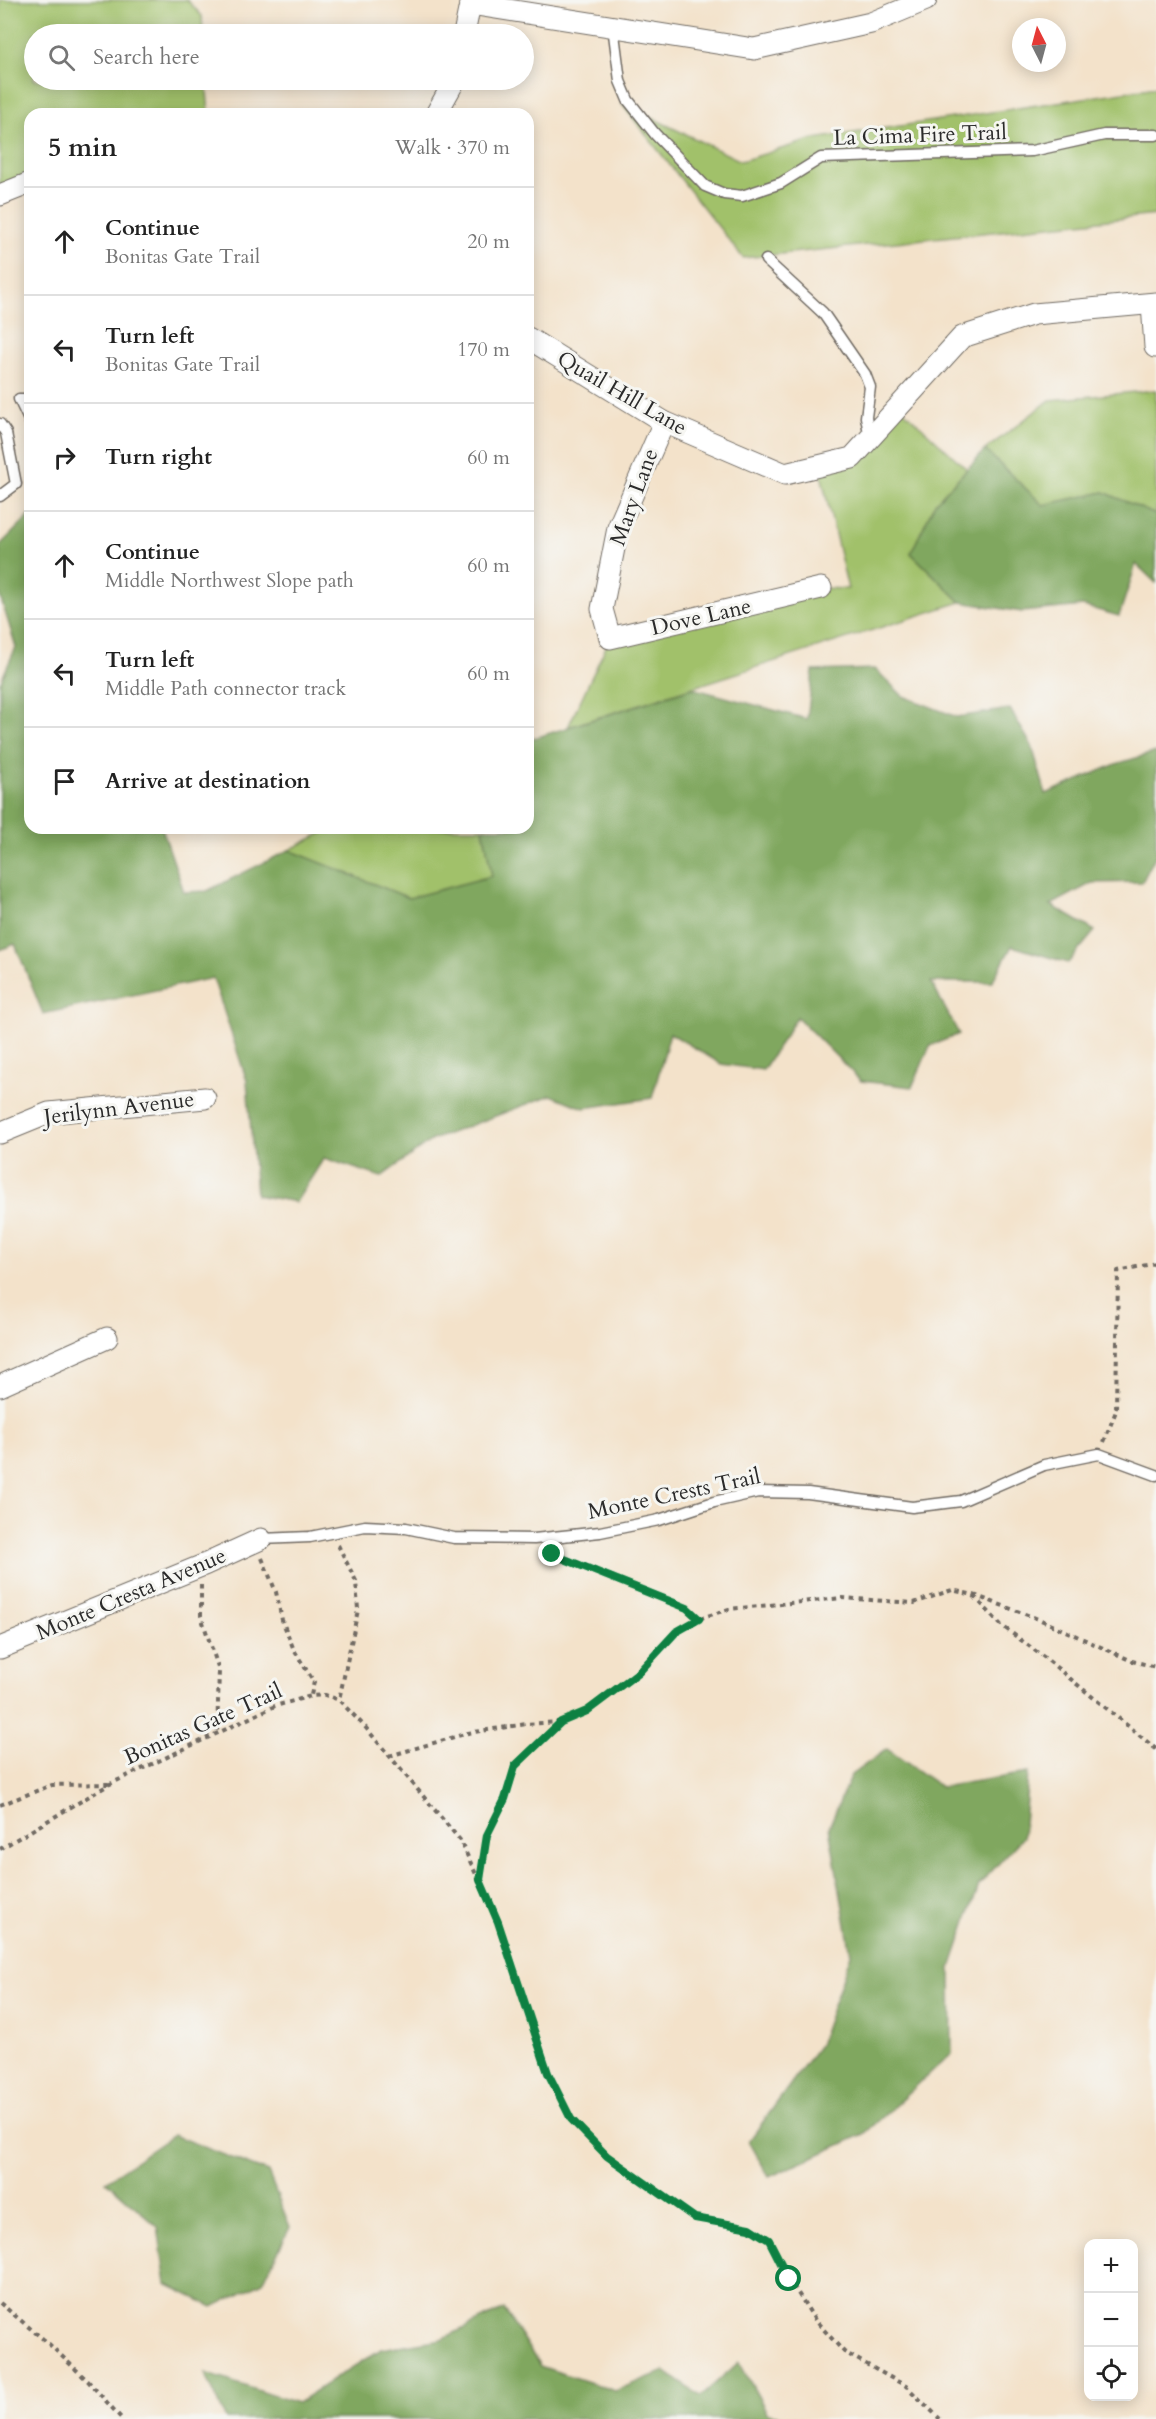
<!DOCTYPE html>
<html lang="en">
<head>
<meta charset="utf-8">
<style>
  body { margin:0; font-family:Cardo,serif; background:#f2f2f2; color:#222 }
  .controls { position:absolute; right:18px; bottom:18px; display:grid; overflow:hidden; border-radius:12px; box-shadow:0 3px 15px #0003 }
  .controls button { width:54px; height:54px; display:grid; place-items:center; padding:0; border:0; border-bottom:2px solid #e0e0e0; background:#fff; color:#222; font:30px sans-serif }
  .compass { position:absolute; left:1012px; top:18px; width:54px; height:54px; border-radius:50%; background:#fff; box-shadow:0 3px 15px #0003; rotate:354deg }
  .stop { position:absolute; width:18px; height:18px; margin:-14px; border:4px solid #0b8043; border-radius:50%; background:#fff }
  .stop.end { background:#0b8043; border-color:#fff; box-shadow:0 2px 6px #0008 }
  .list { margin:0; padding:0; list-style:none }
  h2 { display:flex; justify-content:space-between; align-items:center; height:78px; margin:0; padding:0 24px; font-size:26px }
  h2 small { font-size:20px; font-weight:400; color:#767676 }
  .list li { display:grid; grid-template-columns:39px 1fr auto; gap:18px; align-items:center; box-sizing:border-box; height:108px; padding:0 24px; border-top:2px solid #e0e0e0 }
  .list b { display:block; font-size:22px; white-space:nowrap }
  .list p { margin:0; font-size:20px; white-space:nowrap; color:#767676 }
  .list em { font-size:20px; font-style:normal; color:#767676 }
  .icon { flex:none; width:33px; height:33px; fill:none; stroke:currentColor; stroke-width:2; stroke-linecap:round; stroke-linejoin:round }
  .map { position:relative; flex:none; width:1156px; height:2419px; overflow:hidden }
  .search { position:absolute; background:#fff; box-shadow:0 3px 15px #0003; left:24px; top:24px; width:510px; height:66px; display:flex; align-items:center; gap:15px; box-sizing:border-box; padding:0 21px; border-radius:33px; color:#767676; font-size:22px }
  .panel { position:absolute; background:#fff; box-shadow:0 3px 15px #0003; left:24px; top:108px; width:510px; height:726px; border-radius:18px }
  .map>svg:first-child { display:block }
  .green { fill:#a1c16a; stroke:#66764a; stroke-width:1.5 }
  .forest { fill:#80a75e; stroke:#566944; stroke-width:1.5 }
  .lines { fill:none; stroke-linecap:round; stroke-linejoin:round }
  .lane-casing { stroke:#716b63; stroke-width:13 }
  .street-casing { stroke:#716b63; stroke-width:23 }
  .path { stroke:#716b63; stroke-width:4; stroke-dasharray:4.5 4.5; stroke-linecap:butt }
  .lane { stroke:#fff; stroke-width:10 }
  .street { stroke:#fff; stroke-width:21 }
  .route { stroke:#0b8043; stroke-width:8 }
  .labels { text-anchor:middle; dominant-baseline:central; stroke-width:6; stroke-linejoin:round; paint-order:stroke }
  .street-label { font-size:22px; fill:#2b2b2b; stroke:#f6f6f2 }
</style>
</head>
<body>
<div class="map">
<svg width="1156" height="2419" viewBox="0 0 1156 2419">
  <rect width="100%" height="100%" fill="#f6f6f2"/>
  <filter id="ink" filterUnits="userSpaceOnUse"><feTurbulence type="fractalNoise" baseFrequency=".0167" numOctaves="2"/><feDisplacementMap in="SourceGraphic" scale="12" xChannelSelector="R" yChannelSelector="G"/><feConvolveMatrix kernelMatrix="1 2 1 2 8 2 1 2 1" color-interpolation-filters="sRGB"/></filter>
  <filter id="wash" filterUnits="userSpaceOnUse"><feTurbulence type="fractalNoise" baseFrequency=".008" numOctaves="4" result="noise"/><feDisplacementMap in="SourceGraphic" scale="24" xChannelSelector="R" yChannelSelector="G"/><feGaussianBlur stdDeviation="1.35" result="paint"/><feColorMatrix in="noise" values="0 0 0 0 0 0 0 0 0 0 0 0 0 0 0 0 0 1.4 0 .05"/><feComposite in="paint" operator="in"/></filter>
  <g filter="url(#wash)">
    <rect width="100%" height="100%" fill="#f3e2ca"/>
    <g class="green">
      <polygon points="0,0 187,0 202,16 203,34 34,34 34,80 206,80 209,114 30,114 30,183 0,195"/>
      <polygon points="1156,87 1156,215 743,258 621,103 741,161 814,139"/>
      <polygon points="1156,390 1156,515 1104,492 1043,505 985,450 1050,400"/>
      <polygon points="899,406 967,469 935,503 911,553 961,602 568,727 610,638 821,588 848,589 819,466 852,458"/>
      <polygon points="332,828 483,828 492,876 409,898 289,850"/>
    </g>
    <g class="forest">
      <polygon points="985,450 1043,505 1104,492 1156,515 1156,583 1136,564 1119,616 1083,606 1022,612 961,602 911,553 935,503"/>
      <polygon points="30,515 30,828 162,828 184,892 207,891 289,850 409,898 492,876 483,828 528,828 528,740 692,688 807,719 813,671 875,669 903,696 957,717 1010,709 1032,746 1046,794 1116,764 1156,752 1156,855 1142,882 1092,883 1051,905 1095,931 1068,963 1012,946 992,982 931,982 959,1034 930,1046 912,1087 861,1081 797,1017 763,1070 721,1064 670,1033 652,1098 584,1108 551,1095 432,1140 381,1177 324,1158 296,1202 256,1195 247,1081 213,978 43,1014 15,944 0,950 0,683 16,647 0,596 0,545"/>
      <polygon points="887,1749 941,1787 1028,1773 1023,1837 979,1885 951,1968 952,2053 864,2134 769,2177 749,2141 819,2045 851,1954 829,1827 851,1775"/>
      <polygon points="173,2135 268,2172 290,2227 263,2282 213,2307 166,2284 158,2227 106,2181"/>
      <polygon points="504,2309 540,2366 615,2391 664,2371 701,2396 739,2362 768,2414 801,2419 226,2419 205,2373 297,2403 381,2349 442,2339"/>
    </g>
  </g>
  <g filter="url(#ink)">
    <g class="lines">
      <g class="lane-casing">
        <g id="lane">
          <polyline points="613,26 620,81 628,100 655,134 705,186 724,194 742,196 781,183 821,158 1032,151 1104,135 1156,135"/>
          <polyline points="766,260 823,313 865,374 870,387 866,417 870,438"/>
          <polyline points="30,399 19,399 30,422"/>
          <polyline points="0,424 6,433 16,484 0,496"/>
          <polyline points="261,1539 310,1537 365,1526 406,1528 454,1538 534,1539 600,1532 659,1520 714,1502 758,1492 808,1493 912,1507 961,1501 1044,1465 1099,1454 1156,1475"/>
        </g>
      </g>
      <g class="street-casing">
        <g id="street">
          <polyline points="470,4 754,49 871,23 926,0"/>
          <polyline points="464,34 471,0"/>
          <polyline points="436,114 455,80"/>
          <polyline points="0,195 30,183"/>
          <polyline points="1152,304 1155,347"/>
          <polyline points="528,338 664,422 785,474 852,458 962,337 1034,314 1156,303"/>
          <polyline points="664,422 618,528 602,609 610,638 821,588"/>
          <polyline points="0,1133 49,1113 205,1098"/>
          <polyline points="0,1386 107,1338"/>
          <polyline points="0,1648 206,1564 261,1539"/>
        </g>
      </g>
      <g class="path">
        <polyline points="1104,1442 1116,1411 1118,1271 1156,1263"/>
        <polyline points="338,1545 356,1581 358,1610 339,1700"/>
        <polyline points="551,1552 687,1608 699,1619"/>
        <polyline points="262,1558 276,1592 282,1620 294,1650 314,1682 311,1695"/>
        <polyline points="201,1585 201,1616 219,1670 217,1735"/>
        <polyline points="974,1596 1001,1625 1045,1658 1156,1749"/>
        <polyline points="389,1756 468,1733 526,1724 561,1722 587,1711 639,1672 676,1632 701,1618 729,1609 842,1598 914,1603 952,1590 974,1595 1041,1620 1132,1661 1156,1667"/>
        <polyline points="0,1805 52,1785 110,1784"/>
        <polyline points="0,1849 110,1784 275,1706 311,1696 325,1695 339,1700 366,1728 460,1840 498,1921 548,2073 571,2119 607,2156 695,2218 750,2228 769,2240 789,2279 815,2320 844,2352 906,2386 940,2419"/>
        <polyline points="480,1879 487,1835 505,1799 515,1766 561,1722"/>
        <polyline points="0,2303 49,2344 88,2381 122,2419"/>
      </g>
      <use href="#lane" class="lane"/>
      <use href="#street" class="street"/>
    </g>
  </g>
  <g class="lines" filter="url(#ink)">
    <polyline class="route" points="552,1554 687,1608 699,1619 676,1632 639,1672 587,1711 561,1722 515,1766 505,1799 487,1835 480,1880 498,1922 548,2073 571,2119 607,2156 695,2218 750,2228 769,2240 789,2279"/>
  </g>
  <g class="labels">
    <g class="street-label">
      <text transform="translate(920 135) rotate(-2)">La Cima Fire Trail</text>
      <text transform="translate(622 393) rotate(30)">Quail Hill Lane</text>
      <text transform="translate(634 497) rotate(-70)">Mary Lane</text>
      <text transform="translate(701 617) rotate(-13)">Dove Lane</text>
      <text transform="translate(119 1108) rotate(-7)">Jerilynn Avenue</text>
      <text transform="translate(674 1494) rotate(-12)">Monte Crests Trail</text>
      <text transform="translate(131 1594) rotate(-23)">Monte Cresta Avenue</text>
      <text transform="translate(203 1724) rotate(-24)">Bonitas Gate Trail</text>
    </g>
  </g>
</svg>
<div class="controls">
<button>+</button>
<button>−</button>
<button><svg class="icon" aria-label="locate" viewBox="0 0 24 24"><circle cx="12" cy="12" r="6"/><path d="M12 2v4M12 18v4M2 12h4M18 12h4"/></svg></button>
</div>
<svg class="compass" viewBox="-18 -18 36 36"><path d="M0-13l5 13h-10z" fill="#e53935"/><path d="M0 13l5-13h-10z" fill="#767676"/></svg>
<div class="stop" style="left:789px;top:2279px"></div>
<div class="stop end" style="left:552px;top:1554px"></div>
<div class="search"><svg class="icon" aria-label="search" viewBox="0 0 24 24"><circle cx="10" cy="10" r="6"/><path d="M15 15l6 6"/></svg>Search here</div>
<section class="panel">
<h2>5 min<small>Walk · 370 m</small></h2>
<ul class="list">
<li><svg class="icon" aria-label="ahead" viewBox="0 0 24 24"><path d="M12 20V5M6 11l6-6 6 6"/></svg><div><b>Continue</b><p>Bonitas Gate Trail</p></div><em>20 m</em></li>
<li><svg class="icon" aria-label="left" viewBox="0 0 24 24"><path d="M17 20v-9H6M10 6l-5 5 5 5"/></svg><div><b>Turn left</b><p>Bonitas Gate Trail</p></div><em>170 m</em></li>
<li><svg class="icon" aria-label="right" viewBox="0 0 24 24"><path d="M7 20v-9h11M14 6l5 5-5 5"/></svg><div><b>Turn right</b></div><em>60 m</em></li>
<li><svg class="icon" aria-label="ahead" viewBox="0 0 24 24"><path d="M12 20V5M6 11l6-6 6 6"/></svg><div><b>Continue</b><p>Middle Northwest Slope path</p></div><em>60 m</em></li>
<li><svg class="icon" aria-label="left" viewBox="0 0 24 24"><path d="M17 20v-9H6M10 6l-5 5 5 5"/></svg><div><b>Turn left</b><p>Middle Path connector track</p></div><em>60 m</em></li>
<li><svg class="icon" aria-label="arrive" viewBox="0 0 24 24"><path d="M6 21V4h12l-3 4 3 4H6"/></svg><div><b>Arrive at destination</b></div></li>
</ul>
</section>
</div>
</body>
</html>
